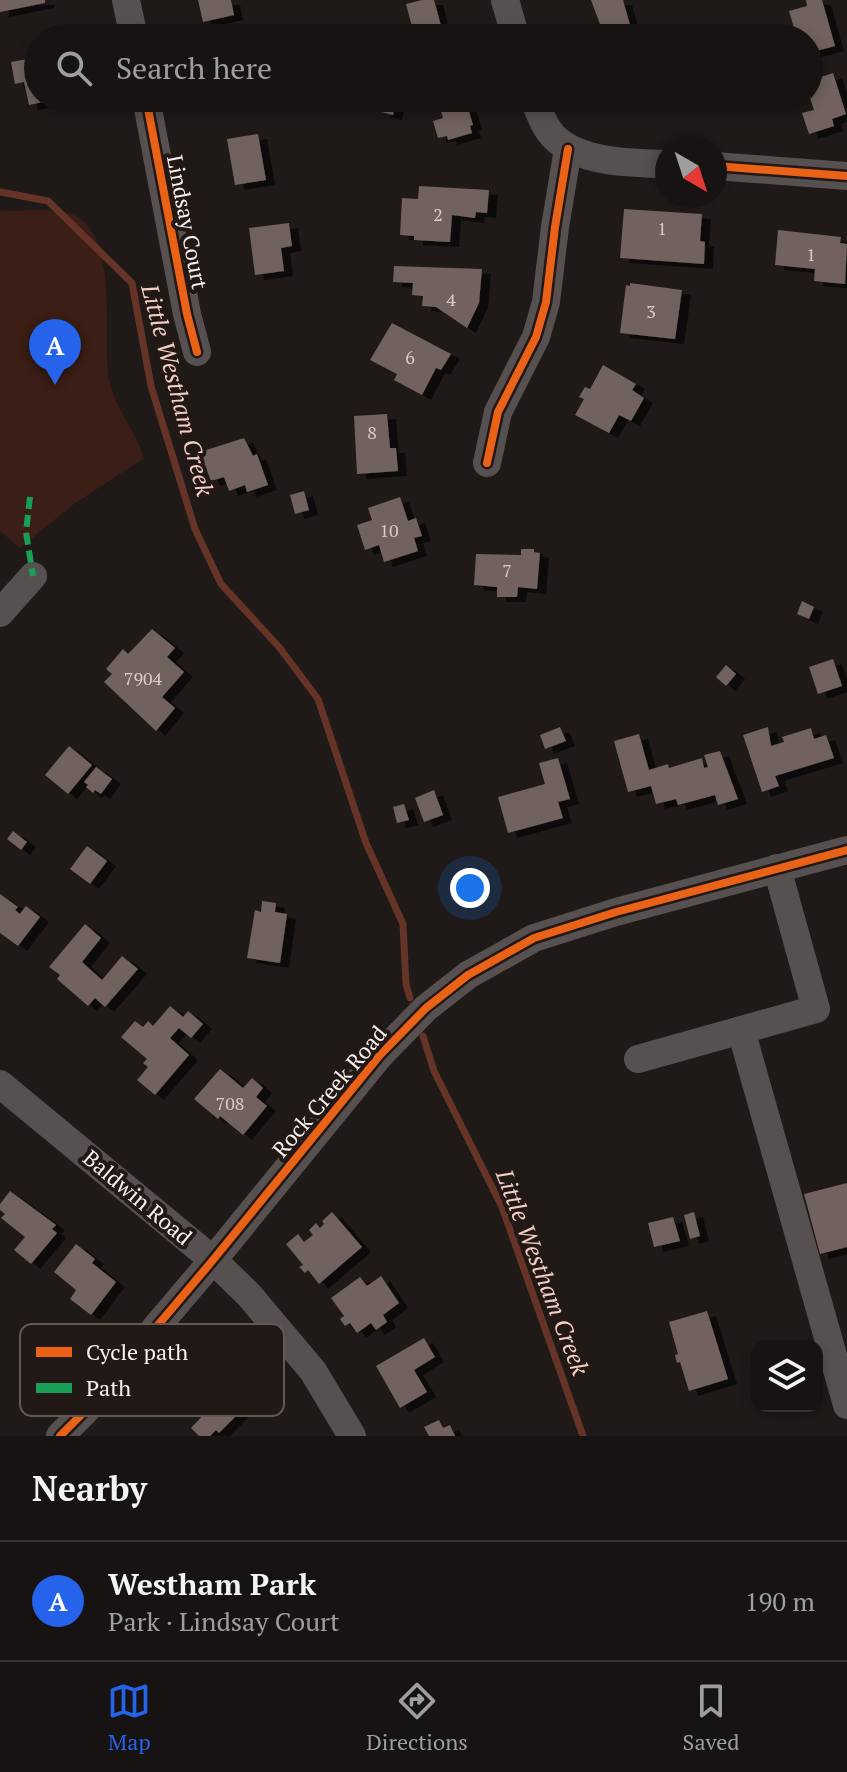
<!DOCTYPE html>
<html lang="en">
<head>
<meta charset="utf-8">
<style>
  body { margin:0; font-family:"PT Serif",serif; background:#201c1b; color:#f1f3f6 }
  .controls { position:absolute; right:24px; bottom:24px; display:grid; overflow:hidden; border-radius:16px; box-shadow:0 4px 12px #0003 }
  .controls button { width:72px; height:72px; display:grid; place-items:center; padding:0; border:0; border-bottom:2px solid #363232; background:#171312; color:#f1f3f6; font:40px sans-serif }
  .compass { position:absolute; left:655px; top:136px; width:72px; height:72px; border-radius:50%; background:#171312; box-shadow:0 4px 12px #0003; rotate:141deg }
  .you { position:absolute; left:470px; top:888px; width:28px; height:28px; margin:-20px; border:6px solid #fff; border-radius:50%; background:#1a73e8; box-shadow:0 0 0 12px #1a73e833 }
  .badge { display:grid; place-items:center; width:52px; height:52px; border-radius:50%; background:#2563eb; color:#fff; font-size:26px; font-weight:700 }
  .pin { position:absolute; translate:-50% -66px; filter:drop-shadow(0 2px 4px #0008) }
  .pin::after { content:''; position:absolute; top:42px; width:28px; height:24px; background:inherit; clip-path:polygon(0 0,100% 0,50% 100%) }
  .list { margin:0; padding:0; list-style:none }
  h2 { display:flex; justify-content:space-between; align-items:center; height:104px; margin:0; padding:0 32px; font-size:34px }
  h2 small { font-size:26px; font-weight:400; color:#9e9e9f }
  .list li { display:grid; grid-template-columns:52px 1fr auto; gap:24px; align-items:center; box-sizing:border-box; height:120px; padding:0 32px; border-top:2px solid #363232 }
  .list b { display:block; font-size:30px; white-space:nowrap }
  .list p { margin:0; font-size:26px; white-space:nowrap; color:#9e9e9f }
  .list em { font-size:26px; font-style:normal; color:#9e9e9f }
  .icon { flex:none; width:44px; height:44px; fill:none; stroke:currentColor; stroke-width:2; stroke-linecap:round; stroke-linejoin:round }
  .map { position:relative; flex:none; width:847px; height:1436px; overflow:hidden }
  .search { position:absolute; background:#171312; box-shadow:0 4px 12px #0003; left:24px; right:24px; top:24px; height:88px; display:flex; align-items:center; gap:20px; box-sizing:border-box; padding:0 28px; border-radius:44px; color:#9e9e9f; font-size:30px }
  .sheet { height:224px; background:#171312 }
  nav { display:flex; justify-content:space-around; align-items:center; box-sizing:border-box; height:112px; border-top:2px solid #363232; background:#171312; font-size:22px; color:#9e9e9f }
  nav a { display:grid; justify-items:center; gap:4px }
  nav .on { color:#2563eb }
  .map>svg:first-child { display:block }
  .green { fill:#3b1e15 }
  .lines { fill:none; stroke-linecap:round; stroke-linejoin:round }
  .stream { stroke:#653426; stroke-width:7 }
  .building { fill:#71625e; filter:url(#shadow) }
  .minor { stroke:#565150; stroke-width:28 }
  .quiet { stroke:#1a9f57; stroke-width:6; stroke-dasharray:12 6; stroke-linecap:butt }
  .cycleway-casing { stroke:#221815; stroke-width:13 }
  .cycleway { stroke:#ea6118; stroke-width:8 }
  .labels { text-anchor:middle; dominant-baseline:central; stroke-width:8; stroke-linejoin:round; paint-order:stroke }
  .number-label { font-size:18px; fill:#d6ccca }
  .street-label { font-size:22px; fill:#f7f0ee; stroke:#221815 }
  .water-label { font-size:24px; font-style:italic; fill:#f3cec3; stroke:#221815 }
  .key { fill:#221815; stroke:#625956; stroke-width:2 }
  .key-label { font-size:22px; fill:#f7f0ee }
</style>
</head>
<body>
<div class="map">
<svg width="847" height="1436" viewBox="0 0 847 1436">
  <defs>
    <filter id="shadow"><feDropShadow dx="9" dy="5" stdDeviation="0" flood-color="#0009"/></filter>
  </defs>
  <rect width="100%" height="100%" fill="#1f1918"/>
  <path class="green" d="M0,211c22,0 47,-3 68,2 52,14 35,120 40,160 3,30 27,56 36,85l-70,46 -54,44 -20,-17z"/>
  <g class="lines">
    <g class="stream">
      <polyline points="0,192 48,201 132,283 151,386 195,529 221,584 279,647 318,699 366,843 403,924 406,984 410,998"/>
      <polyline points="423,1036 434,1071 502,1207 583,1436"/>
    </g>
  </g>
  <g class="building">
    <polygon points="0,0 45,0 45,3 0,12"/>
    <polygon points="198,0 231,0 234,15 203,22"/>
    <polygon points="422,0 434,0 443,33 447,32 449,38 415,38 406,4"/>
    <polygon points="591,0 623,0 630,25 603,32"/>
    <polygon points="806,0 822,0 835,46 809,53 809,38 797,38 789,11 807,6"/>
    <polygon points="38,57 38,98 57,99 29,105 24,82 15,84 11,62"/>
    <polygon points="833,73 846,114 832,119 834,126 809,134 802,113 814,110 809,95 809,81"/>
    <polygon points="437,98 465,98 473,125 470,126 472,133 448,140 447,136 438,138 433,121 443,118"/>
    <polygon points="384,99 396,101 393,115 381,112"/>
    <polygon points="258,134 266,180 235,185 227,139"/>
    <polygon points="419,186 489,190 487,213 476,212 475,218 452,215 450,242 414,240 414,236 400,235 402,198 418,199"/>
    <polygon points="624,209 702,214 700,241 705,242 704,264 620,258"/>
    <polygon points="289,223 292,246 281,248 284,271 255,275 249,228"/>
    <polygon points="778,230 841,237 840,243 847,244 845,284 814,281 815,269 775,265"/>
    <polygon points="394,266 482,269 479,303 467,328 436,307 422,306 423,296 412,295 413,283 393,282"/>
    <polygon points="630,283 682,290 675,339 620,333 626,285 630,286"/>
    <polygon points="392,323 451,354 441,370 436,368 422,395 394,380 397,374 370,360"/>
    <polygon points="603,365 636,384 632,390 644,398 631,421 619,415 609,433 575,415 584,399 579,397 585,387 590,389"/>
    <polygon points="387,414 390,448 396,448 398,471 357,474 354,416"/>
    <polygon points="244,438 253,456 257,454 268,485 247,492 245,485 229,491 224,477 211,481 200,452"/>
    <polygon points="304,491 309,510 295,514 290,495"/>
    <polygon points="400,497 408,521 416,518 422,536 414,538 418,551 384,562 379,545 365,550 357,525 372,520 368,508"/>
    <polygon points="521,549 534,549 534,552 540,553 537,589 518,587 517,597 497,597 497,587 474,585 476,554 521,555"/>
    <polygon points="802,601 814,607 809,619 797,614"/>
    <polygon points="152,629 175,648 167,657 184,672 162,697 175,708 156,731 104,682 112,674 106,669 123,649 128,654"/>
    <polygon points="833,659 842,686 818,694 809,667"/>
    <polygon points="726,665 736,674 726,686 716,677"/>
    <polygon points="560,727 566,741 545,749 540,735"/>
    <polygon points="768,727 771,746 784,742 782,737 811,728 814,739 826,735 834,758 775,776 779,786 762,792 743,735"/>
    <polygon points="639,734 649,770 668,764 669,768 702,758 704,768 708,767 704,755 720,751 738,799 718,805 715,795 678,805 676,799 656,804 651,786 628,792 614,741"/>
    <polygon points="69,746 92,765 68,794 45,775"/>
    <polygon points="558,758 570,799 558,802 563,818 508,833 498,797 545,784 539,763"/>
    <polygon points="96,767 112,779 101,794 95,790 93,793 86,787 88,785 84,782"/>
    <polygon points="434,790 443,815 424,822 415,798"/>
    <polygon points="404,804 409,820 397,823 393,807"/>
    <polygon points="13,831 27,842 21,850 7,839"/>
    <polygon points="87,846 107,861 90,884 70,869"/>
    <polygon points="0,894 18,907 15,910 20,914 26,906 40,917 18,946 0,933"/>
    <polygon points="262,901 276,903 275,912 287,914 280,963 247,958 255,910 261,912"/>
    <polygon points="85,924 101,938 82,962 102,980 122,956 138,969 105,1007 95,998 88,1006 57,979 60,975 49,967"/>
    <polygon points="170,1006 183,1017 188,1011 203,1024 191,1038 179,1028 170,1038 189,1055 155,1095 137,1080 148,1067 143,1063 147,1059 121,1037 135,1021 143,1027 148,1021 153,1026"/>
    <polygon points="220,1069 243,1088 252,1078 263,1088 256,1097 267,1106 243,1135 220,1116 218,1119 194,1099"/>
    <polygon points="847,1183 847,1247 820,1254 804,1194"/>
    <polygon points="10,1191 56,1225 52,1229 57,1233 31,1264 14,1250 25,1237 1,1218 5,1214 0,1210 0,1204"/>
    <polygon points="332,1212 362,1247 319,1284 308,1270 305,1273 299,1267 303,1265 286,1244 298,1234 304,1242 313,1235 309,1230 316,1223 320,1228 324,1224 322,1221"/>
    <polygon points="694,1212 700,1236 690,1239 684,1215"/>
    <polygon points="673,1217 680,1241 654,1247 648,1223"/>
    <polygon points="76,1244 95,1259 92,1263 116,1282 91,1315 70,1299 76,1290 54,1272"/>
    <polygon points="381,1276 399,1303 383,1315 387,1322 376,1330 371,1323 357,1333 350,1323 345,1326 340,1319 344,1316 331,1298 360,1277 367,1286"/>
    <polygon points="707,1311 728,1379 689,1391 680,1362 677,1363 675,1355 678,1354 669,1322"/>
    <polygon points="424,1338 435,1357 414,1370 427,1392 400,1408 376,1366"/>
    <polygon points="217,1371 249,1403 219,1433 216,1430 210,1436 199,1436 191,1428 209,1409 195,1394"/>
    <polygon points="439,1420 443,1428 450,1425 455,1436 429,1436 424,1427"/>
  </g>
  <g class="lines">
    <g class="minor">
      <polyline points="126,0 134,38"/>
      <polyline points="505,0 516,38"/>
      <polyline points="146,98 187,314 197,352"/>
      <path d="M533,98c6,13 11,29 21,39 26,26 77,26 113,27"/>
      <polyline points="715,166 847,176"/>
      <polyline points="487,463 498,412 536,337 546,302 555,227 568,149"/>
      <polyline points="0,613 33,576"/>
      <polyline points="741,1030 847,1405"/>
      <polyline points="638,1059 816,1009 777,868"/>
      <polyline points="0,1084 213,1260 249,1295 313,1371 352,1436"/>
      <polyline points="60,1436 87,1409 213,1260 380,1055 426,1008 468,975 534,938 616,912 847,850"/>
    </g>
    <polyline class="quiet" points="30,497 26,532 33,576"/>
    <g class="cycleway-casing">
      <g id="cycleway">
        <polyline points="146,98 187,314 197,352"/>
        <polyline points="715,166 847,176"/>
        <polyline points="487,463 498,412 536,337 546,302 555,227 568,149"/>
        <polyline points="60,1436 87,1409 213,1260 380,1055 426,1008 468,975 534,938 616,912 847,850"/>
      </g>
    </g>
    <use href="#cycleway" class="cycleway"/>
  </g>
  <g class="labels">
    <g class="number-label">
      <text x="438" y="214">2</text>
      <text x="662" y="228">1</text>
      <text x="811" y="254">1</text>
      <text x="451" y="299">4</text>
      <text x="651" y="311">3</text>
      <text x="410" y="357">6</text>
      <text x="372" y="432">8</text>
      <text x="389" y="530">10</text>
      <text x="507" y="570">7</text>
      <text x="143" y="678">7904</text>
      <text x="230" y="1103">708</text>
    </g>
    <g class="street-label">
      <text transform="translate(188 222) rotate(79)">Lindsay Court</text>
      <text transform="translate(329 1091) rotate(-50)">Rock Creek Road</text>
      <text transform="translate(138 1197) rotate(40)">Baldwin Road</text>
    </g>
    <g class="water-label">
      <text transform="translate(178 390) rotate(75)">Little Westham Creek</text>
      <text transform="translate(543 1272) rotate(69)">Little Westham Creek</text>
    </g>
  </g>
  <rect x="20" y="1324" width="264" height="92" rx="12" class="key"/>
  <rect x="36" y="1347" width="36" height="10" fill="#ea6118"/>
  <rect x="36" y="1383" width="36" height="10" fill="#1a9f57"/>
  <g class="key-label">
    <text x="86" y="1360">Cycle path</text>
    <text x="86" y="1396">Path</text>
  </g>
</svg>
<div class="controls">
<button><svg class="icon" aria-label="layers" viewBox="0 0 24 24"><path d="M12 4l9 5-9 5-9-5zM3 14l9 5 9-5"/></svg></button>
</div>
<svg class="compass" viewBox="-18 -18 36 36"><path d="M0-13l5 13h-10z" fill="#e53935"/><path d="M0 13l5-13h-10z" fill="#9e9e9f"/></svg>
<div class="you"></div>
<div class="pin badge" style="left:55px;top:385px">A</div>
<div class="search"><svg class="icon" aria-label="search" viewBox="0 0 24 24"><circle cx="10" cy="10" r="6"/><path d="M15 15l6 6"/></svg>Search here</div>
</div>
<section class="sheet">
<h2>Nearby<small></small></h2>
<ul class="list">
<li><span class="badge">A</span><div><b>Westham Park</b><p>Park · Lindsay Court</p></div><em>190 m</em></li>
</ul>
</section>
<nav>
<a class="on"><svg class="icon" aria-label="map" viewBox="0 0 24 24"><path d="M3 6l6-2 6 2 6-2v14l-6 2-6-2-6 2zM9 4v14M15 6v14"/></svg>Map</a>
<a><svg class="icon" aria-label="directions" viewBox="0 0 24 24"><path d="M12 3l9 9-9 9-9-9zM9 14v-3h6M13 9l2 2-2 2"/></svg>Directions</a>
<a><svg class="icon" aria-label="saved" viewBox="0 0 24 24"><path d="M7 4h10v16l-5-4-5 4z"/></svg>Saved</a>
</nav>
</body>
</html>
